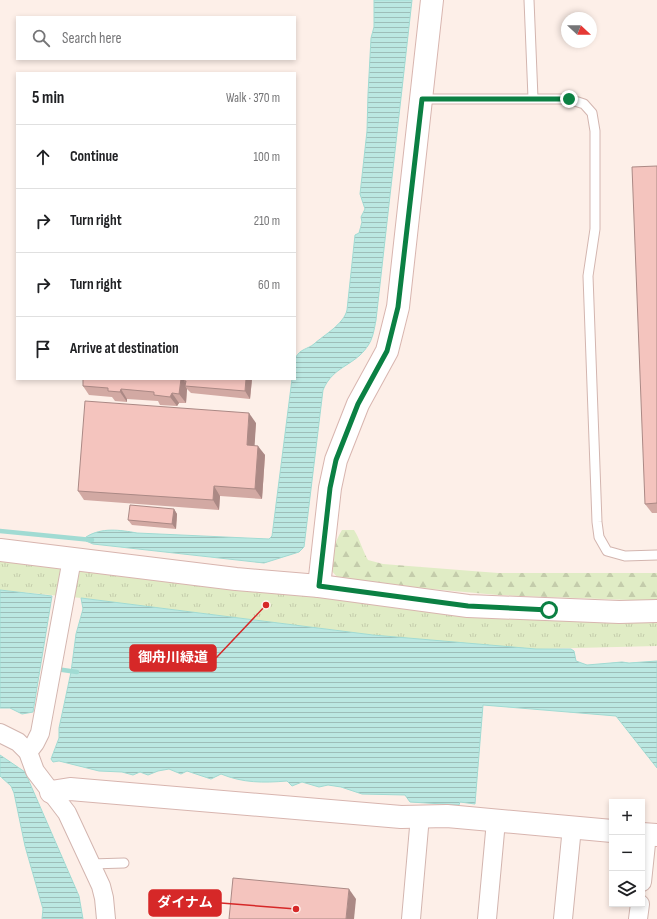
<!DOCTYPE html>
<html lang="en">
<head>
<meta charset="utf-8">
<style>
  body { margin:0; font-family:"Sofia Sans Condensed","Noto Sans JP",sans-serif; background:#f6f6f6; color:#202124 }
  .controls { position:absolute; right:12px; bottom:12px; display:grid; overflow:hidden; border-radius:0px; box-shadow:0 2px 6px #0003 }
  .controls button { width:36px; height:36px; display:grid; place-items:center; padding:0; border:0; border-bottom:1px solid #e0e0e0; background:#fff; color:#202124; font:20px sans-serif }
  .compass { position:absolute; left:561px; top:12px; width:36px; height:36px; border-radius:50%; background:#fff; box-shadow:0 2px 6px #0003; rotate:112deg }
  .stop { position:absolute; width:12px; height:12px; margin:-9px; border:3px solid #0b8043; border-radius:50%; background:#fff }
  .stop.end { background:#0b8043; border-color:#fff; box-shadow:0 1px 4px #0008 }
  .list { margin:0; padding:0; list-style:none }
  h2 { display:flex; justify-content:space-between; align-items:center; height:52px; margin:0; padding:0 16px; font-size:17px }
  h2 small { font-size:13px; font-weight:400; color:#757577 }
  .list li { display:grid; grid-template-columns:26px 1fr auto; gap:12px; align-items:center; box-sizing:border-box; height:64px; padding:0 16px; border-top:1px solid #e0e0e0 }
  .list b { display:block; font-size:15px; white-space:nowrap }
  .list em { font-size:13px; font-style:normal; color:#757577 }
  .icon { flex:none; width:22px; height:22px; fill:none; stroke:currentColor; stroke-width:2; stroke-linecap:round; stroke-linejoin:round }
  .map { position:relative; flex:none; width:657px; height:919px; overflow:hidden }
  .search { position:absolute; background:#fff; box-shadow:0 2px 6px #0003; left:16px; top:16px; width:280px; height:44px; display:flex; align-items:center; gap:10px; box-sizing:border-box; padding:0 14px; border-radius:0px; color:#757577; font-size:15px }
  .panel { position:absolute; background:#fff; box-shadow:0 2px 6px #0003; left:16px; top:72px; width:280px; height:308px; border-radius:0px }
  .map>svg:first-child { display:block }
  .forest { fill:url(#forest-firs) }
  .park { fill:url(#park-tufts) }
  .water { fill:url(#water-rules); stroke:#a1dbd3 }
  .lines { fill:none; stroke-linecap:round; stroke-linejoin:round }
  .stream { stroke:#a1dbd3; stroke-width:4.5 }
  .lane-casing { stroke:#d3b5af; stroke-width:11 }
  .street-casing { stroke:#d3b5af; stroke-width:20 }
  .secondary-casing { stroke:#d8b5af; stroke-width:24 }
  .lane { stroke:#fff; stroke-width:9 }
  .street { stroke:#fff; stroke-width:18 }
  .secondary { stroke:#fff; stroke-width:22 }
  .wall { fill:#d2a9a3 }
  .shaded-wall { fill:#ab8985 }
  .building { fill:#f4c4be; stroke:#ab8985 }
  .route { stroke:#0b8043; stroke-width:5 }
  .leader { fill:none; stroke:#d62828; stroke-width:1.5 }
  .callout-dot { fill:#d62828; stroke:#fff4ef; stroke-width:1.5 }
  .callout { fill:#d62828; stroke:#d62828; stroke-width:1.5 }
  .callout-label { font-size:14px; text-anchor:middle; font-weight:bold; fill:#fff }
</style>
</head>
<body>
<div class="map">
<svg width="657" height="919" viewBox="0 0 657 919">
  <defs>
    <pattern id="forest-firs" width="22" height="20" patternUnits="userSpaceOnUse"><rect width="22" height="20" fill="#e0ecc5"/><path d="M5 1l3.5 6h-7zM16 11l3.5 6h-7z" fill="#c4ccab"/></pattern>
    <pattern id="park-tufts" width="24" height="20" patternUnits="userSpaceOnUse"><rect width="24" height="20" fill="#e0ecc5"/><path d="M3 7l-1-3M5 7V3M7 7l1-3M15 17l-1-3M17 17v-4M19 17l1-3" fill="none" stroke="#c4ccab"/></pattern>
    <pattern id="water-rules" width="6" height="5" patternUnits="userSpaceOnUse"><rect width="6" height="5" fill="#bbe8e2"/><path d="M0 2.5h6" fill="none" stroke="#9dbeb9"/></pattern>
  </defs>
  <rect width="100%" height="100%" fill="#fdefe8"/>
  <path class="forest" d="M342,530h12c6,9 8,20 14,30l15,4 115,9h159v28l-159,-6 -144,-13 -17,-5 -6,-7c1,-16 3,-27 11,-40z"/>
  <polygon class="park" points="0,557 657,615 657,646 536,649 425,640 373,635 81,598 0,590"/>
  <g class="water">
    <path d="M374,0h38l-36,320c-2,10 -3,19 -9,27 -13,19 -34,19 -44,43l-19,157 -5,5 -35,11 -171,-19 -7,-3v-4c16,-10 34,-7 51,-4l132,6 3,-3 20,-157h3c0,-7 -2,-16 1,-22 4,-8 12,-8 18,-13 10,-9 30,-20 33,-34l8,-75 4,-2 3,-11 -1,-5 4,-8 -5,-15 7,-63 1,-37 3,-56 3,-11z"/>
    <polygon points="0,590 52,596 33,712 22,714 10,708 0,708"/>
    <path d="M81,598l292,37 163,14h35l3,2 2,10 11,4 35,-3 7,1 28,-2v107l-41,-52 -133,-11 -8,99 -15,-2 -1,3 -49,-3 -5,-7 -43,-1 -21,-7 -13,-2 -9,2 -17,-5 -10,4 -5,-5c-24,2 -44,2 -66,-7l-10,5 -24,-8 -6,3 -12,-5 -11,2 -10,4 -8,-3 -7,3 -11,-3 -23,-1 -40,-10 -6,1 -2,-3 8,-21v-10l12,-56 5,-38 7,-25z"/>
    <polygon points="0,755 25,772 79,896 83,919 42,919 43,909 25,846 14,793 11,786 0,776"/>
  </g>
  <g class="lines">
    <g class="stream">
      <polyline points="0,531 92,540"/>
      <polyline points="56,669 77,672"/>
    </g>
    <g class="lane-casing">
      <g id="lane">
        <polyline points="529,0 533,98"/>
        <polyline points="422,99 569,99 584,104 592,113 595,131 595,229 588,276 597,522 599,537 607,551 625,556 657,555"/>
        <polyline points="91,864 124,863"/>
      </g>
    </g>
    <g class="street-casing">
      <g id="street">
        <polyline points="0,733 18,742 28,752 35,771 67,813 101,886 104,898 106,919"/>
        <polyline points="28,752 35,743 40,733 72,559"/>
        <polyline points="642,882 647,834"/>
        <polyline points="411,919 420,816"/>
        <polyline points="487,919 496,821"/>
        <polyline points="563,919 572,827"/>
        <polyline points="638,919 640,904"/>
      </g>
    </g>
    <g class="secondary-casing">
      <g id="secondary">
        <polyline points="0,550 236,579 319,586 468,606 619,612 657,611"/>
        <polyline points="319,586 330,488 336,460 358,404 387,351 398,307 432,0"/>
        <polyline points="51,792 70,789 401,817 447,816 612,831"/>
        <polyline points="642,834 657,835"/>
      </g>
    </g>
    <use href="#lane" class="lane"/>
    <use href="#street" class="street"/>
    <use href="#secondary" class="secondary"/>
  </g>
  <g class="wall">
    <polygon points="657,166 657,513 652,513 645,504"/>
    <polygon points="83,379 252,379 250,399 191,393 187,389 186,403 179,403 177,406 160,405 158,401 127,399 127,402 115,401 112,397 89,395 83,386"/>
    <polygon points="256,423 254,445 265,455 262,499 220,496 219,510 84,500 78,491"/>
    <polygon points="174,509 177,514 176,529 132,525 128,520"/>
  </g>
  <g class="shaded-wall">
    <polygon points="181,379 188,379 186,381 184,381 187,386 185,386 187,389 186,403 179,394"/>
    <polygon points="246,379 252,379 250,399 245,391"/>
    <polygon points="121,389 127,399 127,402 120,392"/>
    <polygon points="172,393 179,403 177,406 170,397"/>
    <polygon points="249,413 256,423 254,455 247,445"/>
    <polygon points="258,446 265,455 262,499 255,489"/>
    <polygon points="214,486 220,496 219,510 213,500"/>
    <polygon points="174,509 177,514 176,529 172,524"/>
    <polygon points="349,889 356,899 354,919 346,919"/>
  </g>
  <g class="building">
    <polygon points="657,166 657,503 645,504 632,167"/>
    <polygon points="83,379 181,379 179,394 172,393 170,397 154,395 154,392 121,389 120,392 108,391 108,388 83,386"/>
    <polygon points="184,379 246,379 245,391 185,386 186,381 184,381"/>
    <polygon points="85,401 249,413 247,445 258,446 255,489 214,486 213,500 78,491"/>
    <polygon points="130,505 174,509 172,524 128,520"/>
    <polygon points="233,878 349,889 346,919 229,919"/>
  </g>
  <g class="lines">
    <polyline class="route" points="549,610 468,606 319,586 330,488 336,460 358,404 387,351 398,307 422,99 569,99"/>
  </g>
  <path class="leader" d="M266 605L216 658M296 909L221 903"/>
  <g class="callout-dot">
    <circle cx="266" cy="605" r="4"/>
    <circle cx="296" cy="909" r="4"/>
  </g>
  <g class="callout">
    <rect x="130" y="645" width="86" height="26" rx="4"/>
    <rect x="149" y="890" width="72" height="26" rx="4"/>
  </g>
  <g class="callout-label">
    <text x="173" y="662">御舟川緑道</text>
    <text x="185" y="907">ダイナム</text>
  </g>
</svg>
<div class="controls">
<button>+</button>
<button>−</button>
<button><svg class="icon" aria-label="layers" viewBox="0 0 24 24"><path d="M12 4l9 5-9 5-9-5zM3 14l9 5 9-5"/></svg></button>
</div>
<svg class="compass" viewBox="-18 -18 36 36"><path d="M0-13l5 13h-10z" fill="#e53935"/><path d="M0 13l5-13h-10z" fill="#757577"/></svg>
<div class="stop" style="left:549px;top:610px"></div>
<div class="stop end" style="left:569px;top:99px"></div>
<div class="search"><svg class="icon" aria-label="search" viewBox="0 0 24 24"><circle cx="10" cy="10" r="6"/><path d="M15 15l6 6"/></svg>Search here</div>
<section class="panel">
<h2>5 min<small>Walk · 370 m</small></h2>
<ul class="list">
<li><svg class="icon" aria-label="ahead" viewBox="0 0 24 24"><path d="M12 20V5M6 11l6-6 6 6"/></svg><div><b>Continue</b></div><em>100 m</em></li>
<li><svg class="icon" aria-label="right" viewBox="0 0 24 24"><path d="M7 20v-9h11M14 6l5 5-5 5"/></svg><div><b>Turn right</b></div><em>210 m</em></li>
<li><svg class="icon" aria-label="right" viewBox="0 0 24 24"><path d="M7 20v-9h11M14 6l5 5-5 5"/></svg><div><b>Turn right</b></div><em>60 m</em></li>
<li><svg class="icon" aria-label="arrive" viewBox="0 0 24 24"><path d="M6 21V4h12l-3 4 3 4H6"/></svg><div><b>Arrive at destination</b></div></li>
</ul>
</section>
</div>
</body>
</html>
